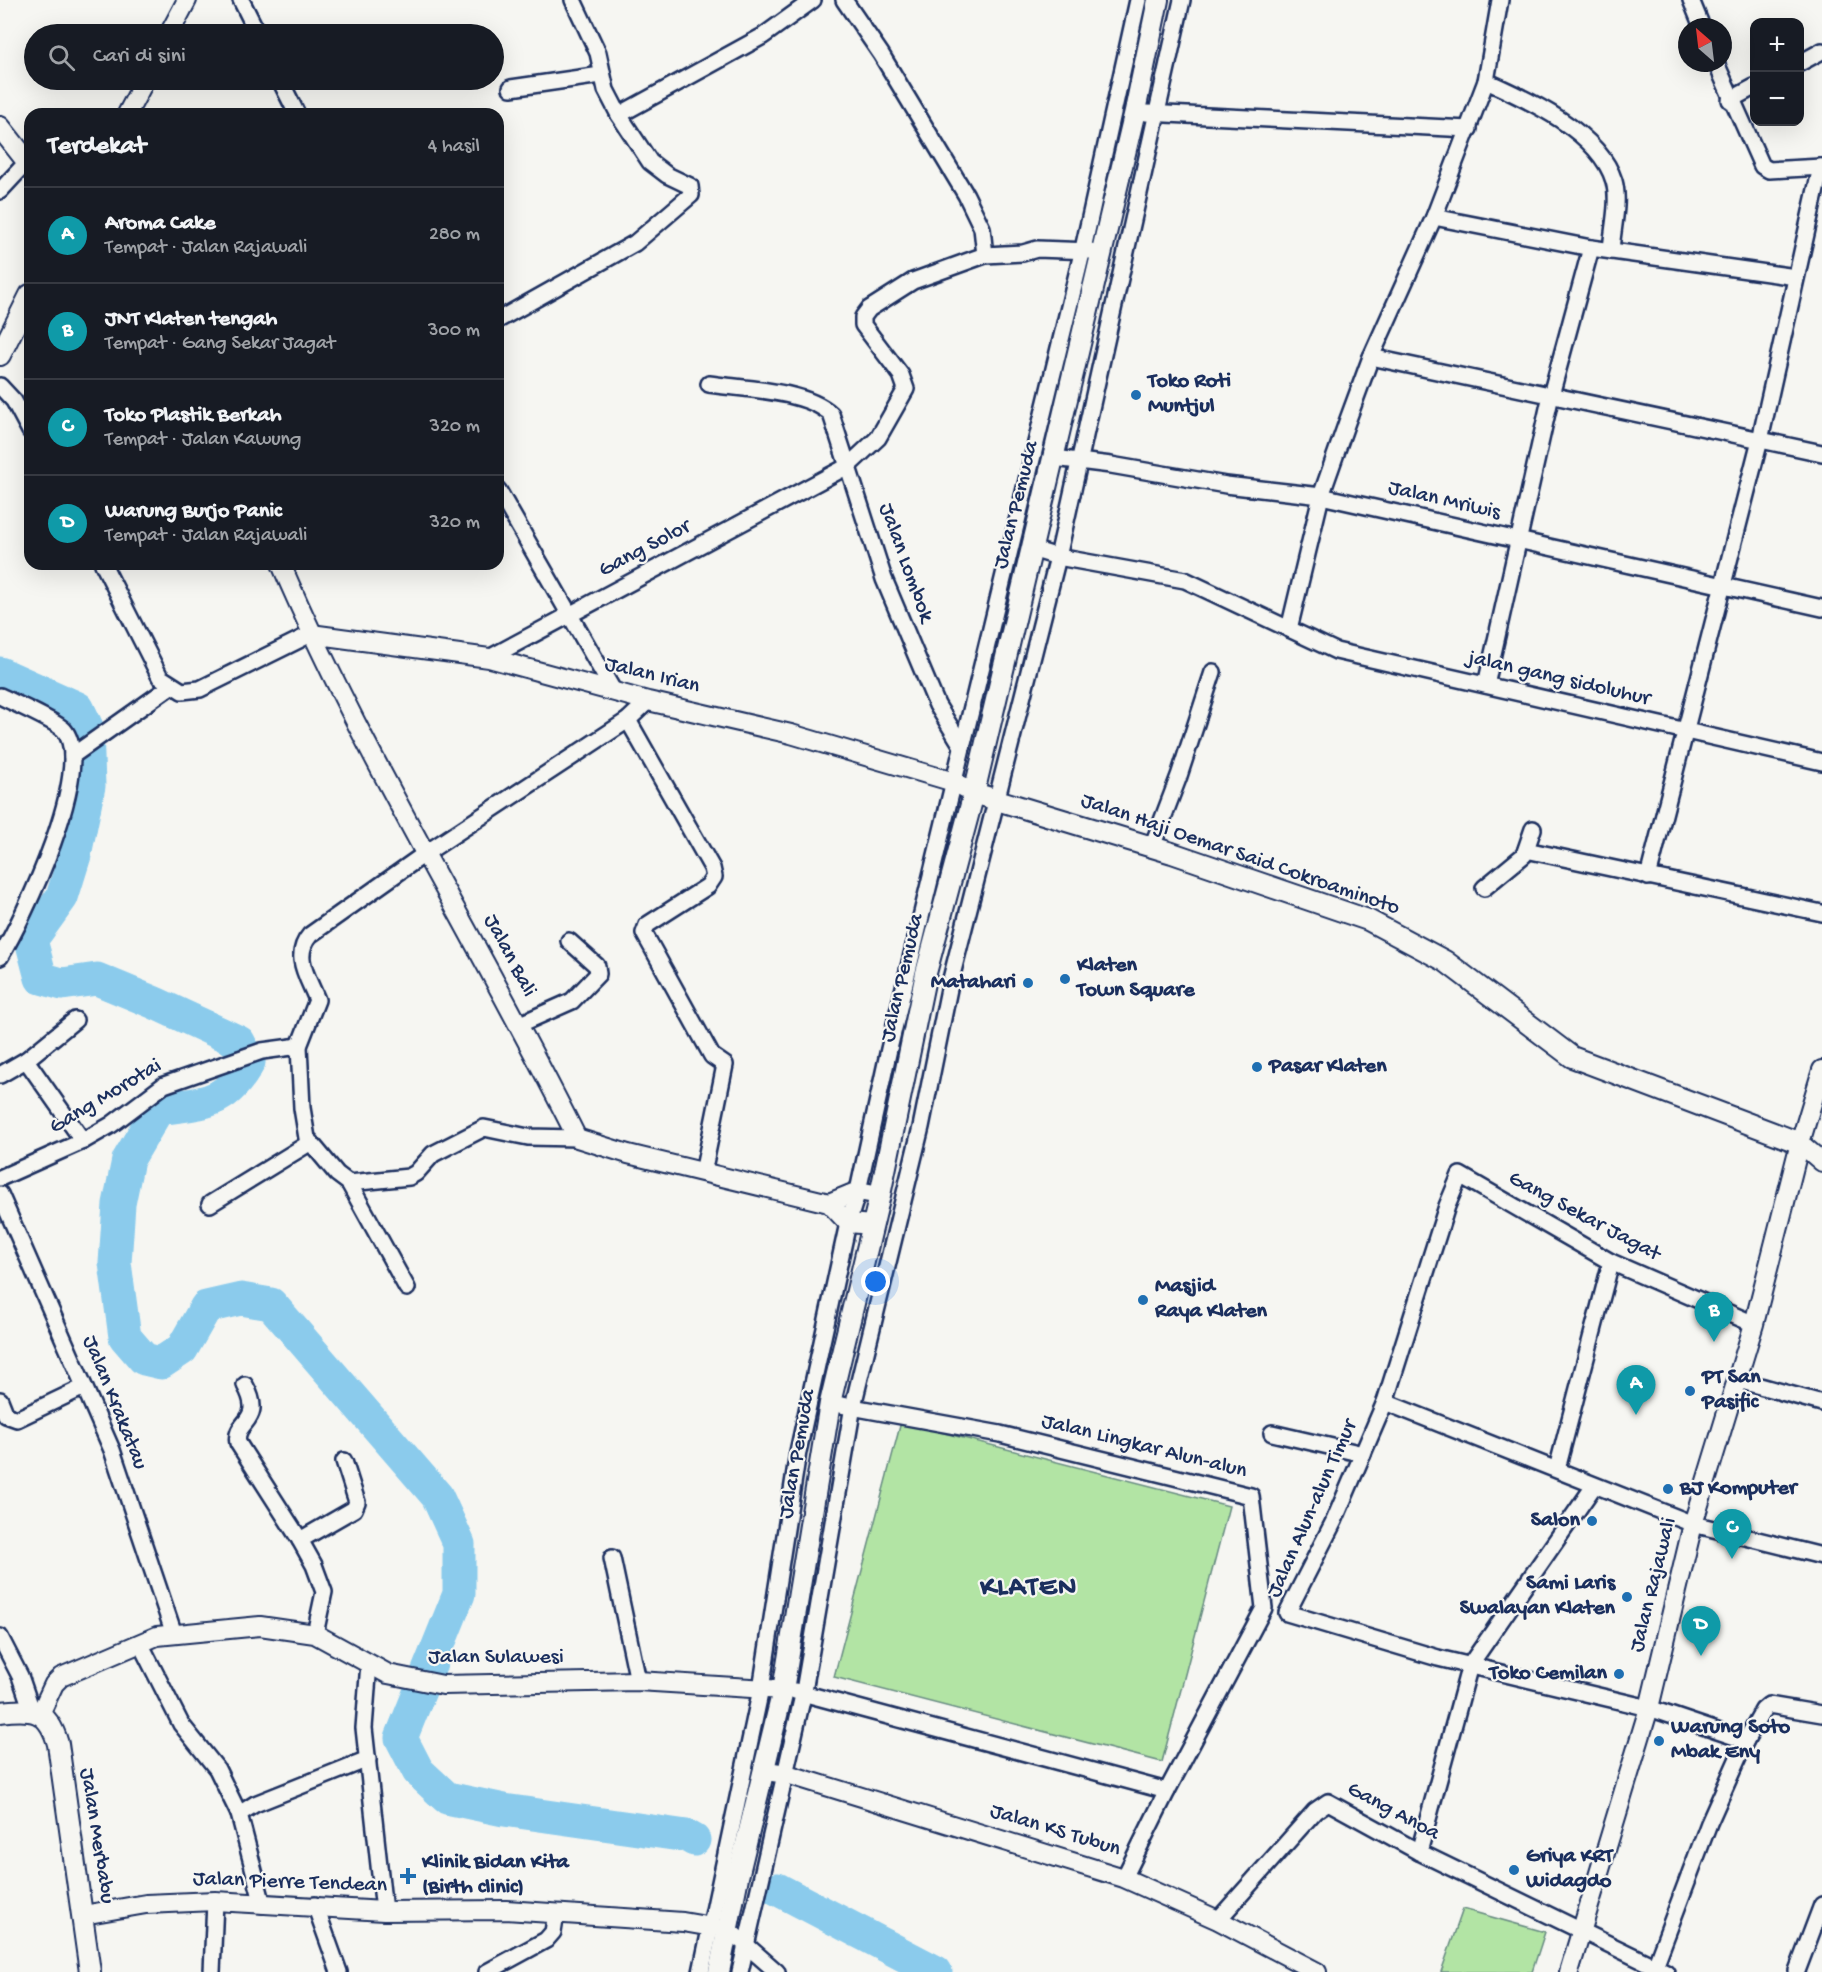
<!DOCTYPE html>
<html lang="id">
<head>
<meta charset="utf-8">
<style>
  body { margin:0; font-family:"Gochi Hand",sans-serif; background:#242831; color:#f1f3f6 }
  .controls { position:absolute; right:18px; top:18px; display:grid; overflow:hidden; border-radius:12px; box-shadow:0 6px 24px #0002 }
  .controls button { width:54px; height:54px; display:grid; place-items:center; padding:0; border:0; border-bottom:2px solid #363941; background:#171b24; color:#f1f3f6; font:30px sans-serif }
  .compass { position:absolute; left:1678px; top:18px; width:54px; height:54px; border-radius:50%; background:#171b24; box-shadow:0 6px 24px #0002; rotate:332deg }
  .you { position:absolute; left:876px; top:1282px; width:21px; height:21px; margin:-15px; border:4px solid #fff; border-radius:50%; background:#1a73e8; box-shadow:0 0 0 9px #1a73e833 }
  .badge { display:grid; place-items:center; width:39px; height:39px; border-radius:50%; background:#1f6fb2; color:#fff; font-size:20px; font-weight:700 }
  .pin { position:absolute; translate:-50% -50px; filter:drop-shadow(0 2px 3px #0008) }
  .pin::after { content:''; position:absolute; top:32px; width:21px; height:18px; background:inherit; clip-path:polygon(0 0,100% 0,50% 100%) }
  .list { margin:0; padding:0; list-style:none }
  h2 { display:flex; justify-content:space-between; align-items:center; height:78px; margin:0; padding:0 24px; font-size:26px }
  h2 small { font-size:20px; font-weight:400; color:#9ea1a6 }
  .list li { display:grid; grid-template-columns:39px 1fr auto; gap:18px; align-items:center; box-sizing:border-box; height:96px; padding:0 24px; border-top:2px solid #363941 }
  .list b { display:block; font-size:22px; white-space:nowrap }
  .list p { margin:0; font-size:20px; white-space:nowrap; color:#9ea1a6 }
  .list em { font-size:20px; font-style:normal; color:#9ea1a6 }
  .icon { flex:none; width:33px; height:33px; fill:none; stroke:currentColor; stroke-width:2; stroke-linecap:round; stroke-linejoin:round }
  .map { position:relative; flex:none; width:1822px; height:1972px; overflow:hidden }
  .search { position:absolute; background:#171b24; box-shadow:0 6px 24px #0002; left:24px; top:24px; width:480px; height:66px; display:flex; align-items:center; gap:15px; box-sizing:border-box; padding:0 21px; border-radius:33px; color:#9ea1a6; font-size:22px }
  .panel { position:absolute; background:#171b24; box-shadow:0 6px 24px #0002; left:24px; top:108px; width:480px; height:462px; border-radius:18px }
  .map>svg:first-child { display:block }
  .green { fill:#b2e4a4; stroke:#668a81; stroke-width:1.5 }
  .lines { fill:none; stroke-linecap:round; stroke-linejoin:round }
  .river { stroke:#8bcbec; stroke-width:33 }
  .minor-casing { stroke:#1b2f5e; stroke-width:20 }
  .tertiary-casing { stroke:#1b2f5e; stroke-width:22 }
  .secondary-casing { stroke:#1b2f5e; stroke-width:24 }
  .minor { stroke:#f6f6f2; stroke-width:15 }
  .tertiary { stroke:#f6f6f2; stroke-width:18 }
  .secondary { stroke:#f6f6f2; stroke-width:20 }
  .poi-dot { fill:#1f6fb2; stroke:#f6f6f2; stroke-width:2 }
  .labels { text-anchor:middle; dominant-baseline:central; stroke-width:4.5; stroke-linejoin:round; paint-order:stroke }
  .poi-label { font-size:22px; font-weight:bold; fill:#1b2f5e; stroke:#f6f6f2; text-anchor:start }
  .street-label { font-size:22px; fill:#1b2f5e; stroke:#f6f6f2 }
  .district-label { font-size:28px; font-weight:bold; letter-spacing:1.5px; fill:#1b2f5e; stroke:#f6f6f2 }
</style>
</head>
<body>
<div class="map">
<svg width="1822" height="1972" viewBox="0 0 1822 1972">
  <rect width="100%" height="100%" fill="#f6f6f2"/>
  <filter id="ink" filterUnits="userSpaceOnUse"><feTurbulence type="fractalNoise" baseFrequency=".0167" numOctaves="2"/><feDisplacementMap in="SourceGraphic" scale="12" xChannelSelector="R" yChannelSelector="G"/><feConvolveMatrix kernelMatrix="1 2 1 2 8 2 1 2 1" color-interpolation-filters="sRGB"/></filter>
  <g filter="url(#ink)">
    <g class="green">
      <polygon points="901,1422 1229,1506 1162,1762 834,1677"/>
      <polygon points="1463,1909 1545,1932 1532,1972 1441,1972"/>
    </g>
    <g class="lines">
      <g class="river">
        <path d="M0,673l78,35 9,19 2,59 -14,69 -13,42 -31,43 10,38 21,6 35,-5 58,24 84,39 10,20c-24,44 -45,40 -91,47l-30,51 -9,44 -4,59 10,74 19,22 17,4 21,-14 24,-42 35,-8 30,5 166,192 22,48v50l-58,144 17,33 29,27 57,12 183,26 7,4"/>
        <polyline points="777,1889 936,1972"/>
      </g>
      <g class="minor-casing">
        <g id="minor">
          <polyline points="241,0 258,34"/>
          <polyline points="844,0 881,54 966,195 982,228 985,255"/>
          <polyline points="1691,0 1702,27"/>
          <polyline points="1716,63 1762,166 1769,170 1822,167"/>
          <polyline points="1800,63 1822,51"/>
          <polyline points="280,80 297,114"/>
          <path d="M1486,81c43,19 113,51 128,100 6,21 -2,49 -3,70"/>
          <polyline points="511,88 601,75"/>
          <polyline points="1730,100 1754,87"/>
          <polyline points="1146,113 1469,129"/>
          <polyline points="619,115 763,36 813,0"/>
          <polyline points="0,191 27,162"/>
          <polyline points="1434,217 1591,248 1796,277"/>
          <polyline points="498,320 635,243 691,195 690,186 667,175 650,162 619,115 606,90 598,53 573,0"/>
          <polyline points="1371,357 1822,453"/>
          <path d="M709,384c35,5 96,6 122,30l53,165 53,126 25,41"/>
          <polyline points="0,386 14,401 30,431"/>
          <polyline points="1054,458 1111,465 1226,485 1321,496 1822,608"/>
          <polyline points="498,490 614,692"/>
          <polyline points="1032,549 1058,557 1185,580 1336,651 1822,762"/>
          <polyline points="103,564 160,677 182,691 200,689 311,634"/>
          <polyline points="1289,629 1321,496 1347,422 1371,357 1434,217 1486,81 1500,0"/>
          <polyline points="489,658 848,466 878,438 906,389 901,375 863,325 863,317 869,309 913,281 985,255 1023,253 1037,249 1091,251"/>
          <polyline points="1486,685 1551,395 1591,248"/>
          <path d="M0,696c14,7 56,25 64,34 32,37 -41,190 -64,227"/>
          <polyline points="628,720 712,868 714,877 708,886 647,925 644,933 712,1056 725,1065 703,1173"/>
          <polyline points="72,756 171,686"/>
          <polyline points="1152,847 1179,776 1213,672"/>
          <polyline points="1526,850 1822,913"/>
          <polyline points="1648,877 1760,440 1821,167"/>
          <polyline points="1484,888 1524,855 1533,829"/>
          <polyline points="518,1025 572,1001 598,974 597,966 569,941"/>
          <polyline points="26,1060 75,1020"/>
          <polyline points="0,1075 26,1060 83,1141"/>
          <polyline points="0,1178 83,1141 111,1125 164,1085 262,1051 299,1046"/>
          <polyline points="349,1183 409,1177 416,1173 433,1154 484,1128 528,1137 577,1138"/>
          <polyline points="0,1194 112,1450 174,1634"/>
          <polyline points="210,1204 311,1142"/>
          <path d="M407,1288l-58,-105 -12,-9 -30,-36 -5,-30 -3,-62 18,-46c-9,-23 -25,-44 -7,-65l116,-82 202,-133 20,-19"/>
          <polyline points="1754,1324 1611,1262 1460,1175 1447,1206 1385,1402 1334,1521 1287,1613 1438,1658 1649,1708 1741,1739 1746,1740 1763,1710 1769,1705 1822,1714"/>
          <polyline points="1738,1380 1822,1403"/>
          <path d="M245,1385c21,38 -12,35 -7,58l62,97"/>
          <polyline points="0,1400 6,1415 17,1419 84,1387"/>
          <polyline points="1385,1402 1693,1524 1822,1556"/>
          <polyline points="1272,1433 1363,1454"/>
          <polyline points="1557,1469 1611,1262"/>
          <polyline points="612,1558 638,1681"/>
          <polyline points="315,1634 324,1592 314,1565 300,1540 354,1509 357,1502 344,1461"/>
          <polyline points="0,1637 20,1676 32,1711"/>
          <polyline points="140,1643 181,1724 217,1769 239,1814"/>
          <polyline points="369,1663 364,1728 384,1911"/>
          <polyline points="795,1691 1167,1791 1264,1608 1251,1496 1000,1434 830,1403"/>
          <polyline points="1419,1852 1470,1665 1594,1486"/>
          <polyline points="1124,1878 1167,1791"/>
          <polyline points="263,1905 239,1814 255,1804 368,1759"/>
          <polyline points="315,1905 339,1972"/>
          <polyline points="1218,1920 1315,1811 1328,1802 1419,1852 1666,1972"/>
          <polyline points="718,1928 729,1930 777,1972"/>
          <polyline points="1655,1966 1709,1823 1746,1740"/>
          <polyline points="1797,1971 1822,1905"/>
          <polyline points="212,1972 215,1901"/>
          <polyline points="487,1972 546,1940 553,1932 556,1913"/>
          <polyline points="701,1972 761,1689 798,1452 848,1223 858,1191 889,1049 1083,249 1138,0"/>
          <polyline points="740,1972 804,1691 853,1406 921,1127 951,979 1058,557 1182,0"/>
        </g>
      </g>
      <g class="tertiary-casing">
        <g id="tertiary">
          <polyline points="169,34 187,0"/>
          <polyline points="127,114 145,80"/>
          <path d="M281,564c85,198 200,381 296,574l51,16 201,49 19,20 25,2"/>
          <polyline points="311,634 489,658 648,701 791,734 954,782 974,793"/>
          <polyline points="1800,1143 1822,1162"/>
          <polyline points="829,1203 858,1191 880,1195"/>
          <polyline points="40,1714 54,1684 61,1677 157,1636 260,1626 315,1634 388,1674 443,1685 638,1681 783,1690"/>
          <polyline points="766,1771 787,1774 1124,1878 1218,1920 1317,1972"/>
          <polyline points="83,1915 146,1904 215,1901 384,1911 506,1910 683,1922 712,1927"/>
          <polyline points="1569,1972 1649,1708 1693,1524 1754,1324 1800,1143 1822,1070"/>
        </g>
      </g>
      <g class="secondary-casing">
        <g id="secondary">
          <polyline points="0,127 30,165"/>
          <polyline points="0,355 30,295"/>
          <polyline points="974,793 1172,853 1368,920 1445,961 1572,1057 1800,1143"/>
          <path d="M0,1712c33,-4 48,-3 58,32l32,228"/>
          <polyline points="719,1972 738,1877 783,1690 830,1403 880,1195 926,973 974,793 1135,111 1158,0"/>
        </g>
      </g>
      <use href="#minor" class="minor"/>
      <use href="#tertiary" class="tertiary"/>
      <use href="#secondary" class="secondary"/>
    </g>
  </g>
  <g class="poi-dot">
    <circle cx="1136" cy="395" r="6"/>
    <circle cx="1065" cy="979" r="6"/>
    <circle cx="1028" cy="983" r="6"/>
    <circle cx="1257" cy="1067" r="6"/>
    <circle cx="1143" cy="1300" r="6"/>
    <circle cx="1690" cy="1391" r="6"/>
    <circle cx="1668" cy="1489" r="6"/>
    <circle cx="1592" cy="1521" r="6"/>
    <circle cx="1627" cy="1597" r="6"/>
    <circle cx="1619" cy="1674" r="6"/>
    <circle cx="1659" cy="1741" r="6"/>
    <circle cx="1514" cy="1870" r="6"/>
    <path d="M405 1867h6v6h6v6h-6v6h-6v-6h-6v-6h6z"/>
  </g>
  <g class="labels">
    <g class="poi-label">
      <text x="1148" y="382">Toko Roti<tspan x="1148" dy="25">Muntjul</tspan></text>
      <text x="1077" y="966">Klaten<tspan x="1077" dy="25">Town Square</tspan></text>
      <text x="1016" y="983" text-anchor="end">Matahari</text>
      <text x="1269" y="1067">Pasar Klaten</text>
      <text x="1155" y="1287">Masjid<tspan x="1155" dy="25">Raya Klaten</tspan></text>
      <text x="1702" y="1378">PT San<tspan x="1702" dy="25">Pasific</tspan></text>
      <text x="1680" y="1489">BJ Komputer</text>
      <text x="1580" y="1521" text-anchor="end">Salon</text>
      <text x="1615" y="1584" text-anchor="end">Sami Laris<tspan x="1615" dy="25">Swalayan Klaten</tspan></text>
      <text x="1607" y="1674" text-anchor="end">Toko Cemilan</text>
      <text x="1671" y="1728">Warung Soto<tspan x="1671" dy="25">Mbak Eny</tspan></text>
      <text x="1526" y="1857">Griya KRT<tspan x="1526" dy="25">Widagdo</tspan></text>
      <text x="422" y="1863">Klinik Bidan Kita<tspan x="422" dy="25">(Birth clinic)</tspan></text>
    </g>
    <g class="street-label">
      <text transform="translate(1444 501) rotate(13)">Jalan Mriwis</text>
      <text transform="translate(1017 505) rotate(-76)">Jalan Pemuda</text>
      <text transform="translate(645 549) rotate(-28)">Gang Solor</text>
      <text transform="translate(905 563) rotate(70)">Jalan Lombok</text>
      <text transform="translate(652 676) rotate(14)">Jalan Irian</text>
      <text transform="translate(1559 679) rotate(13)">jalan gang sidoluhur</text>
      <text transform="translate(1240 855) rotate(19)">Jalan Haji Oemar Said Cokroaminoto</text>
      <text transform="translate(509 956) rotate(62)">Jalan Bali</text>
      <text transform="translate(903 978) rotate(-77)">Jalan Pemuda</text>
      <text transform="translate(106 1097) rotate(-31)">Gang Morotai</text>
      <text transform="translate(1584 1217) rotate(28)">Gang Sekar Jagat</text>
      <text transform="translate(114 1403) rotate(68)">Jalan Krakatau</text>
      <text transform="translate(1144 1447) rotate(14)">Jalan Lingkar Alun-alun</text>
      <text transform="translate(798 1454) rotate(-80)">Jalan Pemuda</text>
      <text transform="translate(1313 1509) rotate(-66)">Jalan Alun-alun Timur</text>
      <text transform="translate(1654 1585) rotate(-76)">Jalan Rajawali</text>
      <text x="496" y="1658">Jalan Sulawesi</text>
      <text transform="translate(1393 1812) rotate(28)">Gang Anoa</text>
      <text transform="translate(1055 1831) rotate(17)">Jalan KS Tubun</text>
      <text transform="translate(96 1836) rotate(81)">Jalan Merbabu</text>
      <text transform="translate(290 1883) rotate(2)">Jalan Pierre Tendean</text>
    </g>
    <g class="district-label">
      <text x="1029" y="1588">KLATEN</text>
    </g>
  </g>
</svg>
<div class="controls">
<button>+</button>
<button>−</button>
</div>
<svg class="compass" viewBox="-18 -18 36 36"><path d="M0-13l5 13h-10z" fill="#e53935"/><path d="M0 13l5-13h-10z" fill="#9ea1a6"/></svg>
<div class="you"></div>
<div class="pin badge" style="left:1636px;top:1415px;background:#0f9aa8">A</div>
<div class="pin badge" style="left:1714px;top:1342px;background:#0f9aa8">B</div>
<div class="pin badge" style="left:1732px;top:1559px;background:#0f9aa8">C</div>
<div class="pin badge" style="left:1701px;top:1656px;background:#0f9aa8">D</div>
<div class="search"><svg class="icon" aria-label="search" viewBox="0 0 24 24"><circle cx="10" cy="10" r="6"/><path d="M15 15l6 6"/></svg>Cari di sini</div>
<section class="panel">
<h2>Terdekat<small>4 hasil</small></h2>
<ul class="list">
<li><span class="badge" style="background:#0f9aa8">A</span><div><b>Aroma Cake</b><p>Tempat · Jalan Rajawali</p></div><em>280 m</em></li>
<li><span class="badge" style="background:#0f9aa8">B</span><div><b>JNT Klaten tengah</b><p>Tempat · Gang Sekar Jagat</p></div><em>300 m</em></li>
<li><span class="badge" style="background:#0f9aa8">C</span><div><b>Toko Plastik Berkah</b><p>Tempat · Jalan Kawung</p></div><em>320 m</em></li>
<li><span class="badge" style="background:#0f9aa8">D</span><div><b>Warung Burjo Panic</b><p>Tempat · Jalan Rajawali</p></div><em>320 m</em></li>
</ul>
</section>
</div>
</body>
</html>
